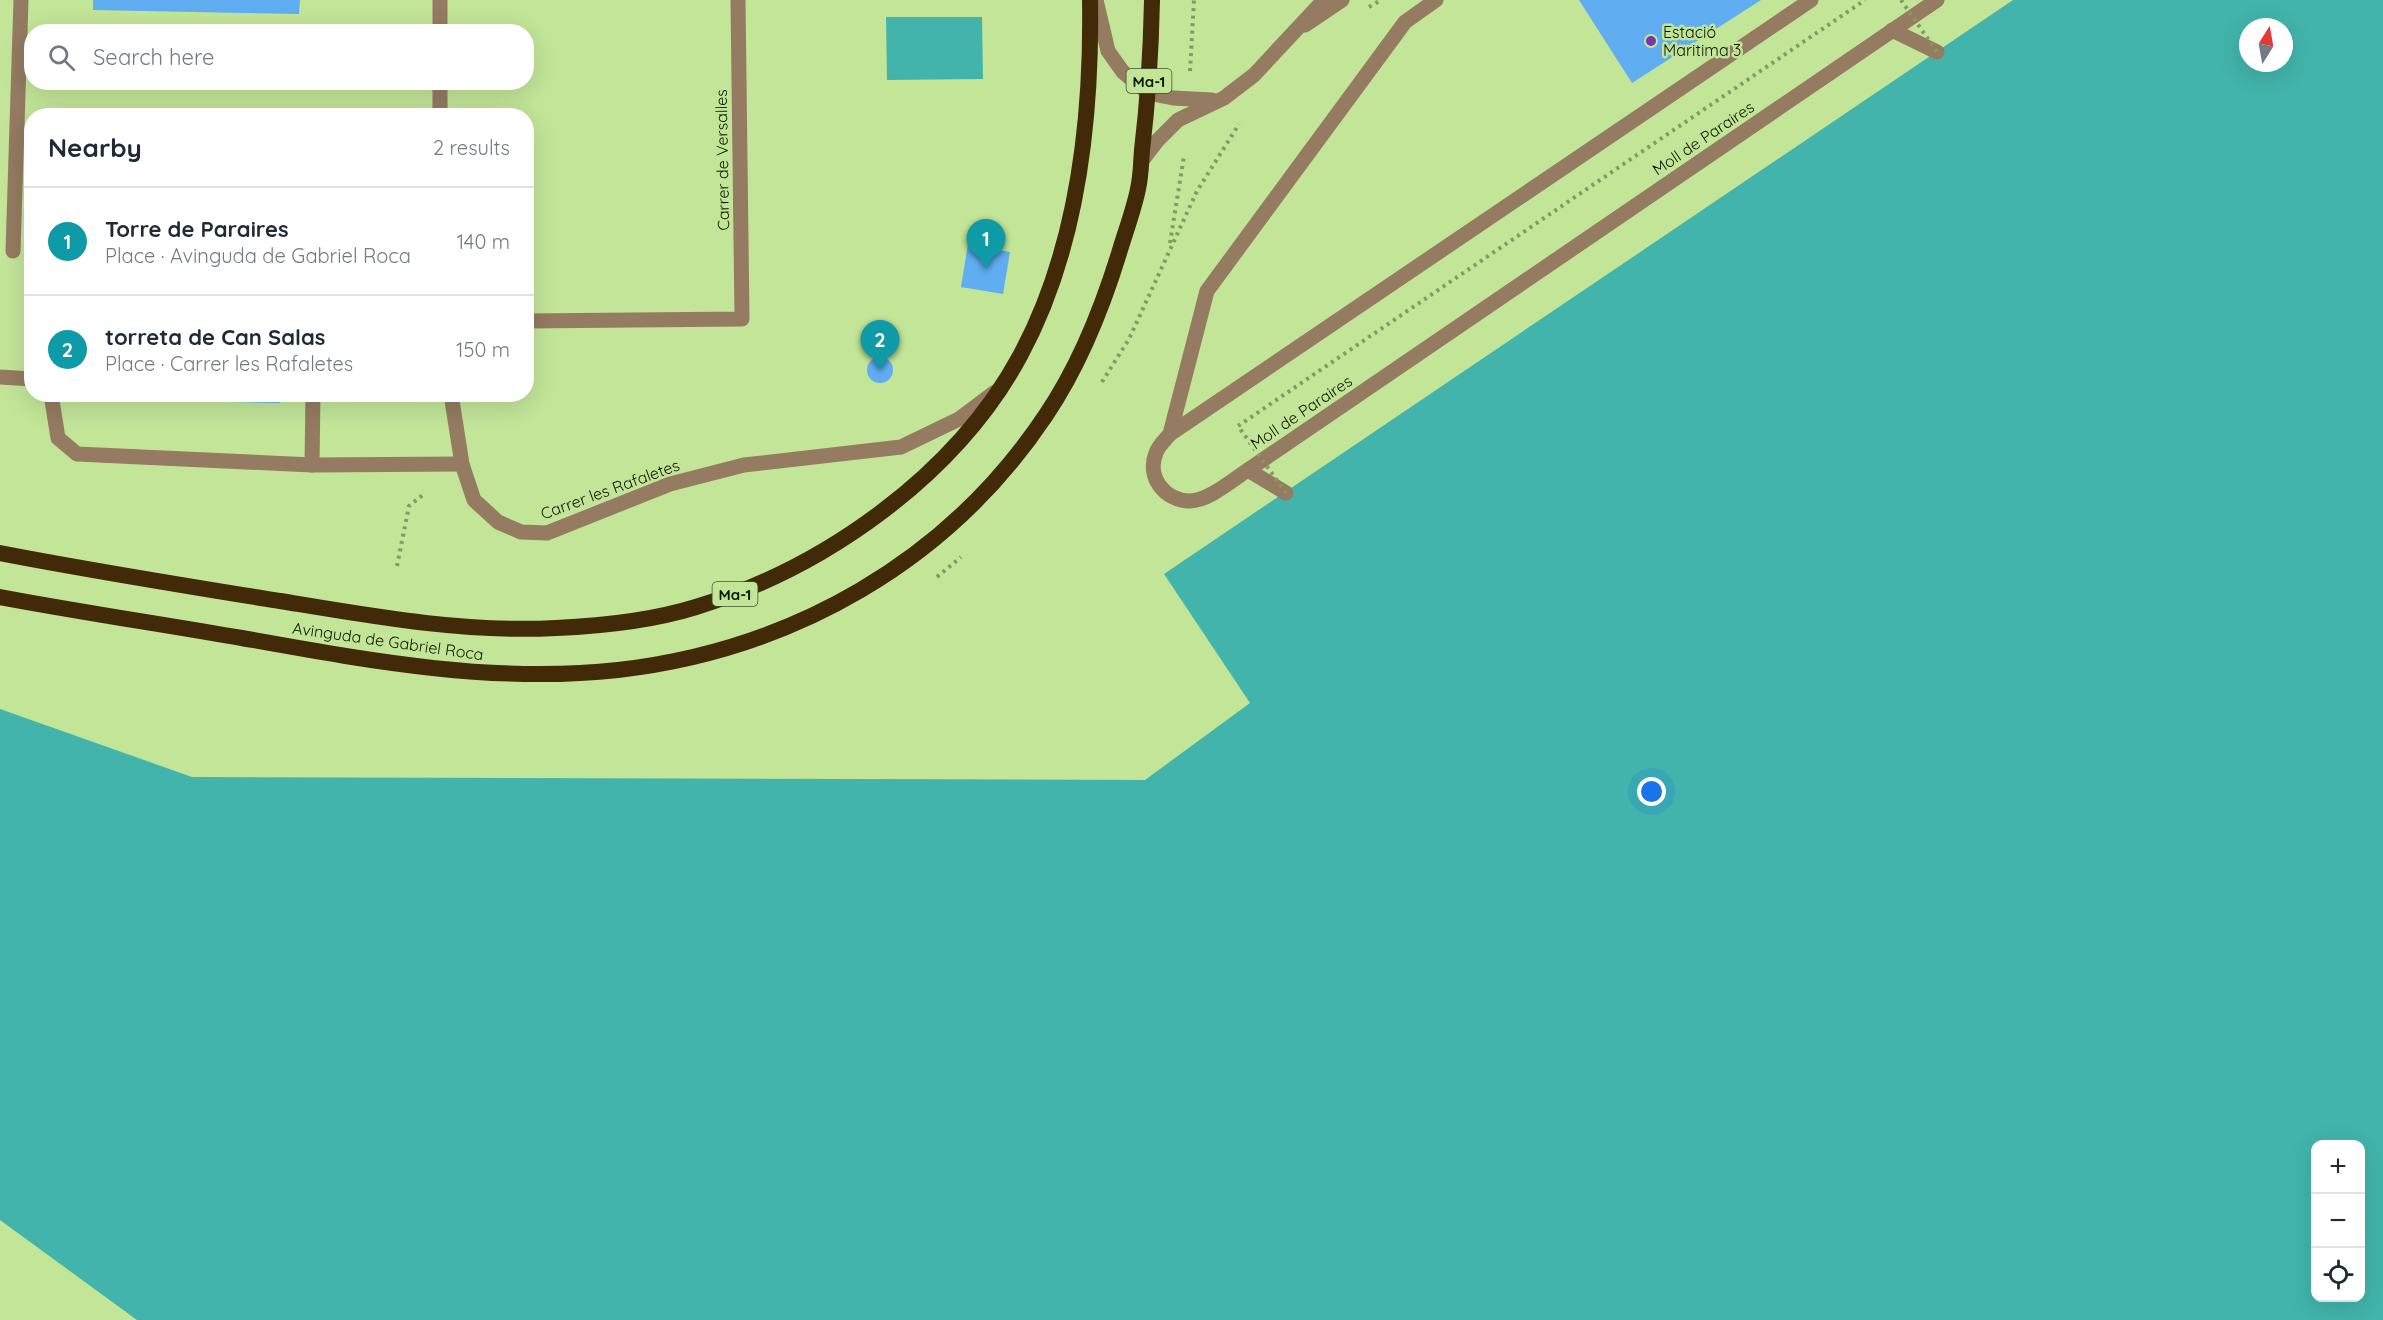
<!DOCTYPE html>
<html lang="en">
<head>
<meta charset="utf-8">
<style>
  body { margin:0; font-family:Quicksand,sans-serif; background:#f2f2f3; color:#1f2937 }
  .controls { position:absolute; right:18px; bottom:18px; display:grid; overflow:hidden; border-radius:12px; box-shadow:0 6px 24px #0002 }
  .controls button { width:54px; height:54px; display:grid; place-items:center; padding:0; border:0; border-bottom:2px solid #e0e1e3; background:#fff; color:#1f2937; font:30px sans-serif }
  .compass { position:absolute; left:2239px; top:18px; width:54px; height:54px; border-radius:50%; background:#fff; box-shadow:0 6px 24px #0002; rotate:11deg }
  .you { position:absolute; left:1652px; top:792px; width:21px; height:21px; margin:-15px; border:4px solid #fff; border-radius:50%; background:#1a73e8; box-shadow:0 0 0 9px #1a73e833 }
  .badge { display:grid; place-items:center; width:39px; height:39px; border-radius:50%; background:#0f766e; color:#fff; font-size:20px; font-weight:700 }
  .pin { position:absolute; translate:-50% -50px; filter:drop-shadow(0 2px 3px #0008) }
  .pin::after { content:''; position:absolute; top:32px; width:21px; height:18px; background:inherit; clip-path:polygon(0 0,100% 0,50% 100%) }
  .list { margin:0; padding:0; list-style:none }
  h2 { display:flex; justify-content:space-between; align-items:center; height:78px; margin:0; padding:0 24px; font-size:26px }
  h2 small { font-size:20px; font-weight:400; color:#747a83 }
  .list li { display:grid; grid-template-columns:39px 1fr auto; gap:18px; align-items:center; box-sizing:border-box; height:108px; padding:0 24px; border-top:2px solid #e0e1e3 }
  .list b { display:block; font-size:22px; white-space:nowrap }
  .list p { margin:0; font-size:20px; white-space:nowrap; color:#747a83 }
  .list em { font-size:20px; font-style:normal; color:#747a83 }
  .icon { flex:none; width:33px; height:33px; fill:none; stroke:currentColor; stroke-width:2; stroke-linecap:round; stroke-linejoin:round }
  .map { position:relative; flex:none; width:2383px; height:1320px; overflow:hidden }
  .search { position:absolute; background:#fff; box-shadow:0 6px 24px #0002; left:24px; top:24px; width:510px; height:66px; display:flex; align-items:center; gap:15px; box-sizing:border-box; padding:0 21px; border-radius:24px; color:#747a83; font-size:22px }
  .panel { position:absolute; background:#fff; box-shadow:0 6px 24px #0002; left:24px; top:108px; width:510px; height:294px; border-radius:24px }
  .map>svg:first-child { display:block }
  .water { fill:#42b4ab; fill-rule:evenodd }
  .building { fill:#60adf2 }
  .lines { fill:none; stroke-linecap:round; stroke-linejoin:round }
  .path { stroke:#819b62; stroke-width:4; stroke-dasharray:3 4.5; stroke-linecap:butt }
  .service { stroke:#947b61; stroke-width:15 }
  .minor { stroke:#947b61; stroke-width:15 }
  .trunk { stroke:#422a09; stroke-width:16 }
  .path-bridge { stroke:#819b62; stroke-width:4; stroke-dasharray:3 4.5; stroke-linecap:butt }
  .poi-dot { fill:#7935a9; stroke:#c2e598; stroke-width:2 }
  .labels { text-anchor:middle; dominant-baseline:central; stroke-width:5; stroke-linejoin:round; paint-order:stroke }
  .shield { fill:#c2e598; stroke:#42542e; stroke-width:1.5 }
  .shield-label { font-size:15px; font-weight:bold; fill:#0b1600 }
  .poi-label { font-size:16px; fill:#0b1600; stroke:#c2e598; text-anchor:start }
  .street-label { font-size:16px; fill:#0b1600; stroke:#c2e598 }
</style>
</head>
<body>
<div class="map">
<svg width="2383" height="1320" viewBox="0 0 2383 1320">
  <rect width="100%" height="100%" fill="#c2e598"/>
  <g class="water">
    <path d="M2013,0h370v1320h-2246l-137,-100v-511l192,68 953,3 105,-77 -86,-129zM2248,27h36v36h-36zM2316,1144h44v154h-44z"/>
    <polygon points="886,17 982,17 983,79 887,80"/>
  </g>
  <g class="building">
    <polygon points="93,0 300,0 299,14 93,10"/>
    <polygon points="1579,0 1761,0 1632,83"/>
    <polygon points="968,244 1010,252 1003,294 961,287"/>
    <circle cx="880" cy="370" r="13"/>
    <polygon points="86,394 281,394 280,403 86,399"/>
  </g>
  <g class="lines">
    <g class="path">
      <polyline points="1369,7 1381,0"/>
      <polyline points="1190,71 1194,0"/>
      <polyline points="1170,243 1184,156"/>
      <polyline points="1102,382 1129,339 1197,191 1239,124"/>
      <polyline points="397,566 409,506 424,494"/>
      <polyline points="937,577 961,557"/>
    </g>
    <g class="service">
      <path d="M1436,0l-31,22 -198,269 -37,143c-5,6 -12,12 -14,19 -10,24 9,48 34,48 20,-1 42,-21 58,-31l689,-470"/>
      <polyline points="1305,25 1342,0"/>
      <polyline points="1892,30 1937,52"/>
      <polyline points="13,251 21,0"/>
      <polyline points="0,377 32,379"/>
      <polyline points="51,394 58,438 77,454 312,465"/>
      <polyline points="313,394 312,465 462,464"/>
      <polyline points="1170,434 1811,0"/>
      <polyline points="1248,470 1286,493"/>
    </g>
    <g class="minor">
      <polyline points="1096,0 1108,51 1123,72 1148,93 1173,98 1212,100"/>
      <polyline points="440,32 440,0"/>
      <polyline points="440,116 440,82"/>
      <polyline points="1141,162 1157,141 1178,120 1224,98 1254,75 1324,0"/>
      <polyline points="526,321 742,319 738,0"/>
      <polyline points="451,394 462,464 474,500 498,522 521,532 547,533 670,484 744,465 901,447 959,419 995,392"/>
    </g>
    <g class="trunk">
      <path d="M0,553c93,18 187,33 280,48 91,15 184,32 276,27 46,-2 95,-7 140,-21 128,-39 259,-131 324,-251 58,-107 72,-236 70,-356"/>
      <path d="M0,597c80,15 161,27 242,41 123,22 250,46 376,32 174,-20 330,-108 428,-255 33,-49 57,-109 74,-165 6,-20 14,-41 18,-61 3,-13 3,-26 4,-39 6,-50 9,-100 10,-150"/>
    </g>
    <g class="path-bridge">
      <polyline points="1901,0 1937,52"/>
      <polyline points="1286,493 1238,426 1865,0"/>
    </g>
  </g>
  <circle class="poi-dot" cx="1651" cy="41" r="6"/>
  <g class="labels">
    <g class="shield">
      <rect x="1126.5" y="69" width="45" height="24" rx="4.5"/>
      <rect x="712.5" y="582" width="45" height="24" rx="4.5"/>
    </g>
    <g class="shield-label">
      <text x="1149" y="81">Ma-1</text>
      <text x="735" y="594">Ma-1</text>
    </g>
    <g class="poi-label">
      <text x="1663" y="32">Estació<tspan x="1663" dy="18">Maritima 3</tspan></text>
    </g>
    <g class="street-label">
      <text transform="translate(1703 138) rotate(-34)">Moll de Paraires</text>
      <text transform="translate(722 160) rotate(-91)">Carrer de Versalles</text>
      <text transform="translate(1301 412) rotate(-34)">Moll de Paraires</text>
      <text transform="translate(610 489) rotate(-20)">Carrer les Rafaletes</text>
      <text transform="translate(388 641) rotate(8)">Avinguda de Gabriel Roca</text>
    </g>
  </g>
</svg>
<div class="controls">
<button>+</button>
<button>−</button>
<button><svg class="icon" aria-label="locate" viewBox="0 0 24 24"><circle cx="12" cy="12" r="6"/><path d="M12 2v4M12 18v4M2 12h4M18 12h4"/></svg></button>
</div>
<svg class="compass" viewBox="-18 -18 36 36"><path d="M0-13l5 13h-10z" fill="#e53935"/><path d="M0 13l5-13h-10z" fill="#747a83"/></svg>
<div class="you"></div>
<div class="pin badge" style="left:986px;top:269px;background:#0f9aa8">1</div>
<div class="pin badge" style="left:880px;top:370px;background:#0f9aa8">2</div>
<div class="search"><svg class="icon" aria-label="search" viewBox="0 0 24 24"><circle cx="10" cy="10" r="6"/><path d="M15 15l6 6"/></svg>Search here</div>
<section class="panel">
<h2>Nearby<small>2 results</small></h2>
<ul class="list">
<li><span class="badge" style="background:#0f9aa8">1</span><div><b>Torre de Paraires</b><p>Place · Avinguda de Gabriel Roca</p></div><em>140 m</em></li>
<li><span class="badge" style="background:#0f9aa8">2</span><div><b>torreta de Can Salas</b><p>Place · Carrer les Rafaletes</p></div><em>150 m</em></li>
</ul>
</section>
</div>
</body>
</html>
